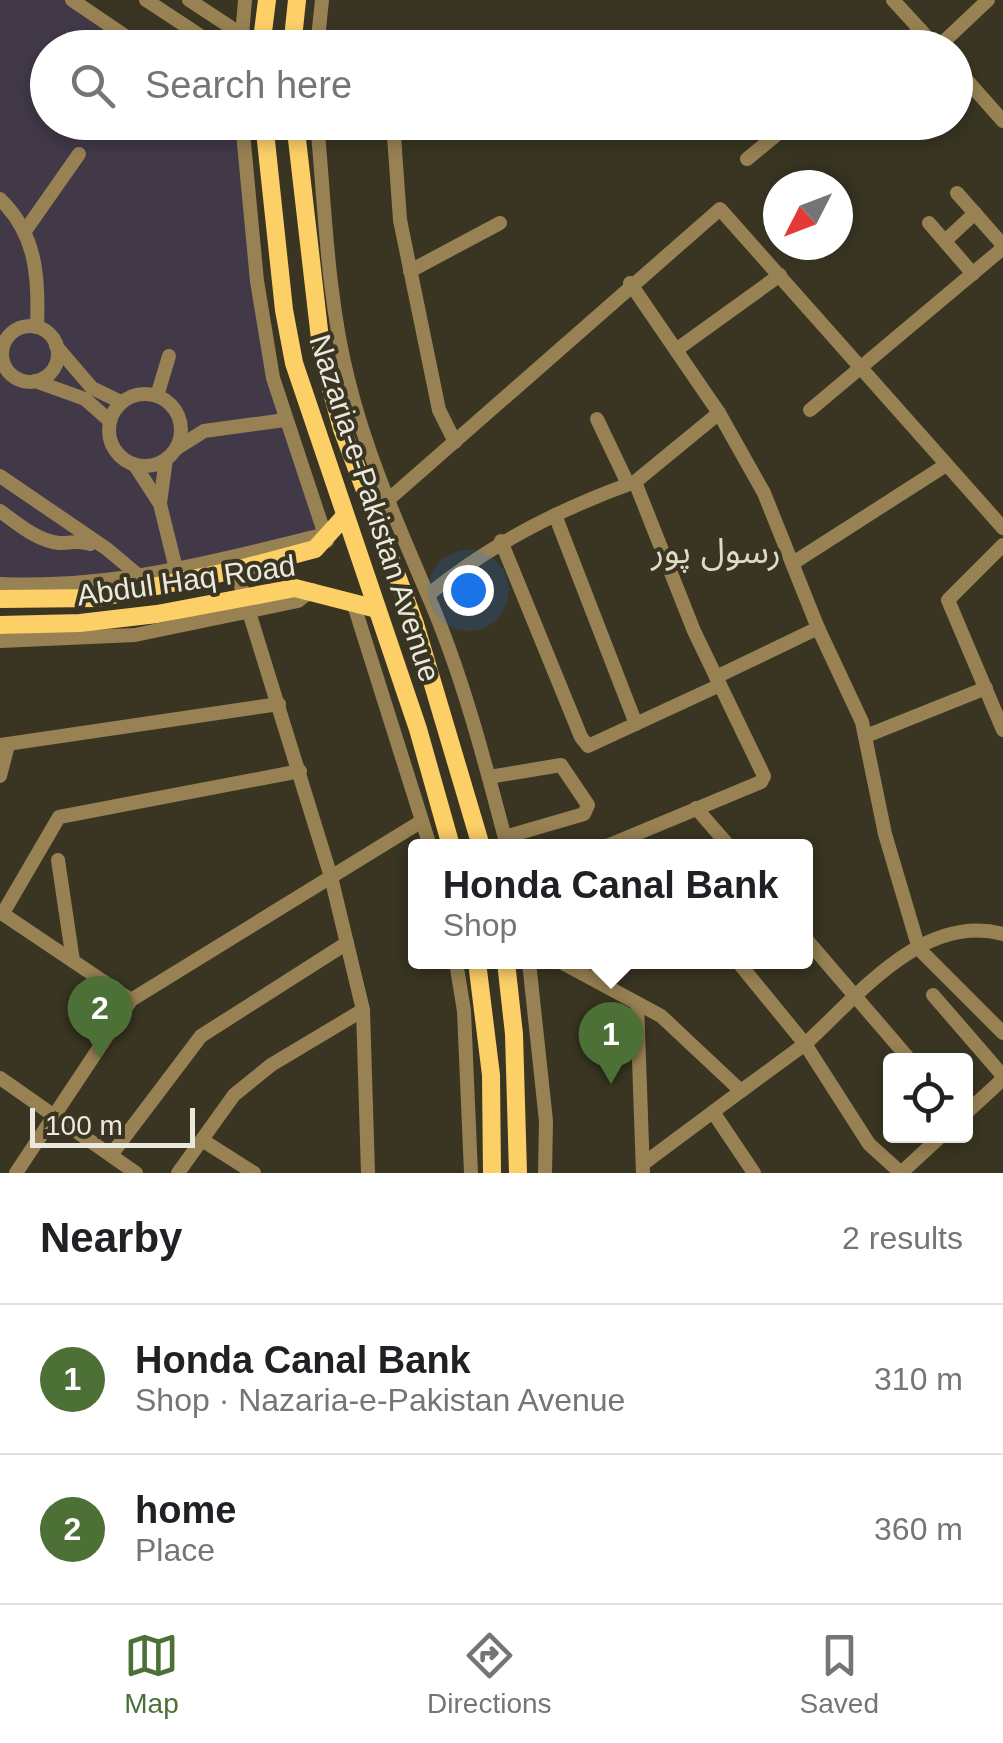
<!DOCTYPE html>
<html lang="en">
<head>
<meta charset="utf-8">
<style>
  body { margin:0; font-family:Helvetica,"Noto Sans Arabic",sans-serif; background:#f6f6f6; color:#202124 }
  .controls { position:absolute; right:30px; bottom:30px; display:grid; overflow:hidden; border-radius:10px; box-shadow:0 5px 15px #0003 }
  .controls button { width:90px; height:90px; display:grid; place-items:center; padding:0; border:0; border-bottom:2px solid #e0e0e0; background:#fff; color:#202124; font:50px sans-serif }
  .compass { position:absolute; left:763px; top:170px; width:90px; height:90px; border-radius:50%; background:#fff; box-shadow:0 5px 15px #0003; rotate:228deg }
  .scale { position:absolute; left:30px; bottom:25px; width:165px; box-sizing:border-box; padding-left:10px; border:5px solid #ebe8dd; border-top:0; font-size:28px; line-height:35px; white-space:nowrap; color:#ebe8dd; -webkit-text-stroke:8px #393522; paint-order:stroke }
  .you { position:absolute; left:468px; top:590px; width:35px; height:35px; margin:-25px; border:8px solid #fff; border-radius:50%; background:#1a73e8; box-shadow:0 0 0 15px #1a73e833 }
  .badge { display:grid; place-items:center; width:65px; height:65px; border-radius:50%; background:#4d7037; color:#fff; font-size:32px; font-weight:700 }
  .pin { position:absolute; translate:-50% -82px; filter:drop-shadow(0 2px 5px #0008) }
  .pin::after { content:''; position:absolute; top:52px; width:35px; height:30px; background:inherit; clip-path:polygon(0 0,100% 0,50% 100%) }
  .popup { position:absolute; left:408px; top:839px; width:405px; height:130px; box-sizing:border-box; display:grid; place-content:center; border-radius:10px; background:#fff; filter:drop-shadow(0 2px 8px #0005); font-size:32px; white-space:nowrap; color:#757577 }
  .popup b { font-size:38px; color:#202124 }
  .popup::after { content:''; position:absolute; left:50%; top:100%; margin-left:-20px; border:20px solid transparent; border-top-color:#fff }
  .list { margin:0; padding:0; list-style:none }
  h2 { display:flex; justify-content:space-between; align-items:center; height:130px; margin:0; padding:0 40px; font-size:42px }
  h2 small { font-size:32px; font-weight:400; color:#757577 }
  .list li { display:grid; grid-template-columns:65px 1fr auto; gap:30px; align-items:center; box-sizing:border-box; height:150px; padding:0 40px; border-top:2px solid #e0e0e0 }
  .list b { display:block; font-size:38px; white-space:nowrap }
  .list p { margin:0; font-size:32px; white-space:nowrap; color:#757577 }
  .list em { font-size:32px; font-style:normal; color:#757577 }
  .icon { flex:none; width:55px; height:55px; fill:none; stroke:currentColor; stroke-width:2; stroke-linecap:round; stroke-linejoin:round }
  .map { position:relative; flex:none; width:1003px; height:1173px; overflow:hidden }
  .search { position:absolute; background:#fff; box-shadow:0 5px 15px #0003; left:30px; right:30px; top:30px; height:110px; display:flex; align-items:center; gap:25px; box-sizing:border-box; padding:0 35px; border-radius:55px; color:#757577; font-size:38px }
  .sheet { height:430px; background:#fff }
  nav { display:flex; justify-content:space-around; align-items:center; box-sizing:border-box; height:140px; border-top:2px solid #e0e0e0; background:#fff; font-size:28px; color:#757577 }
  nav a { display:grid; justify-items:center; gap:5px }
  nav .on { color:#4d7037 }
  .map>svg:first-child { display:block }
  .commercial { fill:#413848 }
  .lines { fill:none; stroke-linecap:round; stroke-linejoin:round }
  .minor { stroke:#988253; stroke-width:14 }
  .major { stroke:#fdcf67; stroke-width:18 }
  .labels { text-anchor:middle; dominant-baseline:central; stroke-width:8; stroke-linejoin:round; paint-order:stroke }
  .street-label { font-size:30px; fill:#ebe8dd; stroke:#393522 }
  .quarter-label { font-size:35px; fill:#dfdac3; stroke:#393522 }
</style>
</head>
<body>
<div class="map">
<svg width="1003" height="1173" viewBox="0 0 1003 1173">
  <rect width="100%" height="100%" fill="#393522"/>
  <polygon class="commercial" points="0,0 72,0 143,47 48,48 48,122 243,123 273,378 327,541 148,590 0,599"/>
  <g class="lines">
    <g class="minor">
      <polyline points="72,0 143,48"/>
      <polyline points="146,0 219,48"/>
      <polyline points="189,0 241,34"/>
      <polyline points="893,0 937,48"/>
      <polyline points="241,48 245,0"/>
      <polyline points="317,48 322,0"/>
      <polyline points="392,48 392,46"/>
      <polyline points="896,48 921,30"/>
      <polyline points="937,48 988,0"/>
      <polyline points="956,68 1003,121"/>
      <polyline points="242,122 257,281 273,378 327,541"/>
      <path d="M317,122c8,85 10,174 31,257 18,74 49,144 79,214 35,80 58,169 80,253"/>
      <polyline points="393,122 400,220 439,410 455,442"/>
      <polyline points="747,159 792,122"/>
      <polyline points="957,193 1003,245"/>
      <path d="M0,199c37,36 39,79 37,128"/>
      <polyline points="929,223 973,274"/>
      <polyline points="25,231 79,154"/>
      <polyline points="945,241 975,213"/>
      <polyline points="410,271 500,223"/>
      <polyline points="630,283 719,413 764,493 818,628 862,722 885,834 919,949 1003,1033"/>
      <circle cx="30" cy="354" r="28"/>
      <polyline points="56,346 92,388 121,402"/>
      <polyline points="676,350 780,275"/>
      <polyline points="35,381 85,399 110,421"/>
      <circle cx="145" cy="430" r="36"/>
      <polyline points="157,396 169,356"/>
      <polyline points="810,410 1003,248"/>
      <polyline points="597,419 628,484"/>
      <polyline points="177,448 204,431 285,420"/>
      <polyline points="134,464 160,504 178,577"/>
      <polyline points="0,476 107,549 144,580"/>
      <polyline points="635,482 719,413"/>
      <polyline points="388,500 720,209 1003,528"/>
      <polyline points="160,503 166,459"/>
      <path d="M0,511c17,12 37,30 59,32 12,1 18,-4 31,1"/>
      <polyline points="555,515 636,724"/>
      <polyline points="501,541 581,737 588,746 720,685"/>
      <polyline points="1003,545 948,600 1003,730"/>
      <polyline points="793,563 946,465"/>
      <polyline points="236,570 331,877 363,1010 368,1173"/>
      <path d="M0,584c112,5 214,-22 322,-49"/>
      <path d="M428,595c62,-51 131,-86 207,-113l59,149 70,145 -3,6 -154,64"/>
      <polyline points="353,602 430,846"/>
      <polyline points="0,641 135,635 298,601 312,590"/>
      <polyline points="716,677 818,628"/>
      <polyline points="866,736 986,688"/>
      <polyline points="0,745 279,704"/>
      <polyline points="0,776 8,745"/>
      <polyline points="489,777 561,765 588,805 584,814 505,837"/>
      <polyline points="696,808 729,846"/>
      <polyline points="58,860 73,961"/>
      <polyline points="0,912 131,1000"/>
      <polyline points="3,913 59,817 300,771"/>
      <polyline points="806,939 910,1060"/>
      <polyline points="456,962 464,1011 471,1173"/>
      <polyline points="529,962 546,1121 545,1173"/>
      <polyline points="561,962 661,1016 741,1091 805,1044 869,1144 901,1173"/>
      <path d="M738,962l67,82c52,-47 118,-132 198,-110"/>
      <polyline points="933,995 1003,1076"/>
      <polyline points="637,1003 643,1173"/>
      <polyline points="0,1078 136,1173"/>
      <polyline points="713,1112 754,1173"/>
      <polyline points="966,1113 1003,1079"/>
      <polyline points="202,1140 254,1173"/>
      <polyline points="111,1155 201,1036 347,943"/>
      <polyline points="643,1164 741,1091"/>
      <polyline points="16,1173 131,1000 422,821"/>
      <polyline points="178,1173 234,1095 271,1065 363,1010"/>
      <polyline points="901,1173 941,1136"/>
    </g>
    <g class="major">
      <polyline points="261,48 267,0"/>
      <polyline points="292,48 297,0"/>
      <polyline points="264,122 284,310 294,363 418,729 451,846"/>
      <polyline points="295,122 322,356 342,429 415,624 481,846"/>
      <polyline points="0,599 98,598 236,570 315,549 344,517"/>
      <polyline points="0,625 80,623 157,614 295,588 377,609"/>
      <polyline points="477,962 491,1075 492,1173"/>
      <polyline points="506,962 514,1034 518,1173"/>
    </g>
  </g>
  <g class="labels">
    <g class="street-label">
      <text transform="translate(375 508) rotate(72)">Nazaria-e-Pakistan Avenue</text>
      <text transform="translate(186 580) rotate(-8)">Abdul Haq Road</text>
    </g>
    <g class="quarter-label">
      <text x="716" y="550">رسول پور</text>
    </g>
  </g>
</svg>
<div class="controls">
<button><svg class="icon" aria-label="locate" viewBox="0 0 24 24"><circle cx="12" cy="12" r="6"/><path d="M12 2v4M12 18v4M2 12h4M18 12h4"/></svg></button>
</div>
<svg class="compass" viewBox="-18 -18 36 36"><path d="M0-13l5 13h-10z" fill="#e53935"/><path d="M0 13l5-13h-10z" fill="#757577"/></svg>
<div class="scale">100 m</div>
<div class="you"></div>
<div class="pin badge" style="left:611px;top:1084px">1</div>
<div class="popup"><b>Honda Canal Bank</b>Shop</div>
<div class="pin badge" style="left:100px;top:1058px">2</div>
<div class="search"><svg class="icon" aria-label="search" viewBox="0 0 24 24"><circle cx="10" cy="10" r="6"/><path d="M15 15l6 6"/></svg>Search here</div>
</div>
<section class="sheet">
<h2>Nearby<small>2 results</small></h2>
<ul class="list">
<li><span class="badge">1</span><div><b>Honda Canal Bank</b><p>Shop · Nazaria-e-Pakistan Avenue</p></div><em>310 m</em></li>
<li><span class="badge">2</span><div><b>home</b><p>Place</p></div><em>360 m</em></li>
</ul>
</section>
<nav>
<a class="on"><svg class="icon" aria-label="map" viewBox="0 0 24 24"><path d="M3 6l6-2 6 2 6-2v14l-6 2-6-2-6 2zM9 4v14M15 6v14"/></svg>Map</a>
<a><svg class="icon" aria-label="directions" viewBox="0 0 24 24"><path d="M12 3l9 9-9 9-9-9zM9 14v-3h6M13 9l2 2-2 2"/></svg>Directions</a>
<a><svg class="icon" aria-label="saved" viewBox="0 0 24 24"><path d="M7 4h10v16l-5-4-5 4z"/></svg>Saved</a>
</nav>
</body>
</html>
